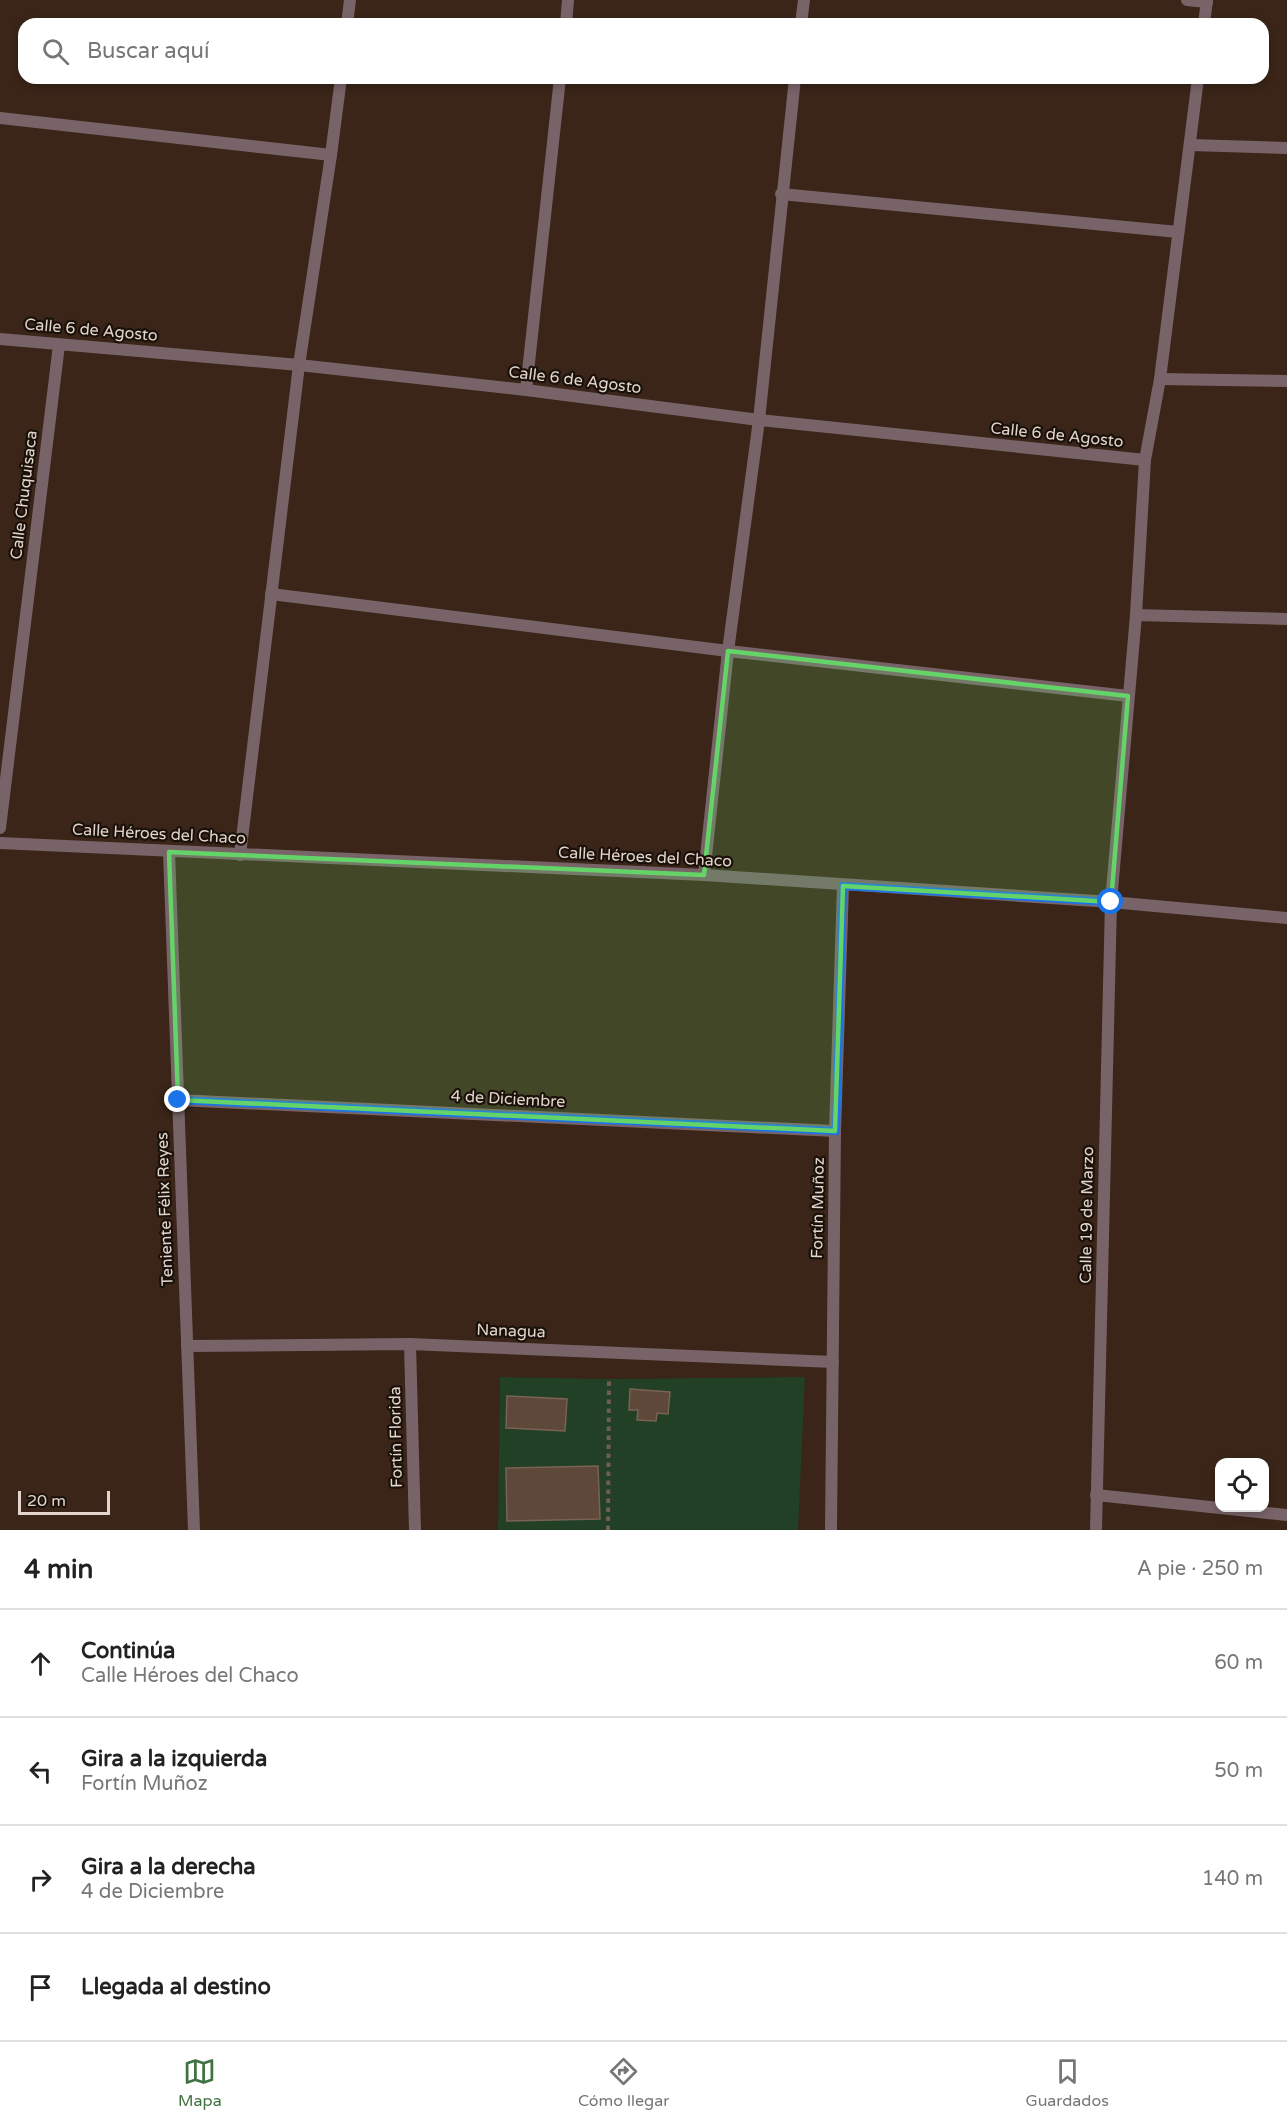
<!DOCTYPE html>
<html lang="es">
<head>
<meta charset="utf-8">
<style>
  body { margin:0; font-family:"Varela Round",sans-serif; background:#f2f2f2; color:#222 }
  .controls { position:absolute; right:18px; bottom:18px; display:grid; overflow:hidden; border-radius:12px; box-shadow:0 3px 9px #0003 }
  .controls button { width:54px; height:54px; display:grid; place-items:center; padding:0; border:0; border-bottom:2px solid #e0e0e0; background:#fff; color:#222; font:30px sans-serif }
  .scale { position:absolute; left:18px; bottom:15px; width:92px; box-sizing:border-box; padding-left:6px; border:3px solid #e3d5cc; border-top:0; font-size:16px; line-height:21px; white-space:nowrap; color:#e3d5cc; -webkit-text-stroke:4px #1a110b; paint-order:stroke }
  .stop { position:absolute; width:18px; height:18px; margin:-14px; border:4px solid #1a73e8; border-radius:50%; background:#fff }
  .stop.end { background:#1a73e8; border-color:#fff; box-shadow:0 2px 6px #0008 }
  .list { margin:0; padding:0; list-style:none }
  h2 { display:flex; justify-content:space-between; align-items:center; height:78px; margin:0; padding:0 24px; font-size:26px }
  h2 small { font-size:20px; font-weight:400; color:#767676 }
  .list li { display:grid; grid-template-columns:39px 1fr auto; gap:18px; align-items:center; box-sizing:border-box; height:108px; padding:0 24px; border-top:2px solid #e0e0e0 }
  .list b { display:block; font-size:22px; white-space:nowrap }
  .list p { margin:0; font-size:20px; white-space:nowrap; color:#767676 }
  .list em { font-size:20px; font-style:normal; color:#767676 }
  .icon { flex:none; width:33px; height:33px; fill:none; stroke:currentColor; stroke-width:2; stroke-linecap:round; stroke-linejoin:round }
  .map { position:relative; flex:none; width:1287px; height:1530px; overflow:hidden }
  .search { position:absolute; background:#fff; box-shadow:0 3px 9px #0003; left:18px; right:18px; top:18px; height:66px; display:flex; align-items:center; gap:15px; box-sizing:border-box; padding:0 21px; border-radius:18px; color:#767676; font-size:22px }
  .sheet { height:510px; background:#fff }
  nav { display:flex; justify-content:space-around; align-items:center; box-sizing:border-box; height:84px; border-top:2px solid #e0e0e0; background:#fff; font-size:16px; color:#767676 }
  nav a { display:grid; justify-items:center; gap:3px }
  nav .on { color:#407242 }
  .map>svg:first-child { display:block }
  .green { fill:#214025 }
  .building { fill:#5e4839; stroke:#7a6254; stroke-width:1.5 }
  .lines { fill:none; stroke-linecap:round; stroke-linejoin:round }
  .path { stroke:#715e53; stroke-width:4; stroke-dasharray:4.5 4.5; stroke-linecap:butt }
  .minor { stroke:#786468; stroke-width:12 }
  .tertiary { stroke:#786468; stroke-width:12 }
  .route { stroke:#1a73e8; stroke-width:8 }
  .marked { fill:#64d468; fill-opacity:0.2; stroke:#64d468; stroke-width:4.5; stroke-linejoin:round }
  .labels { text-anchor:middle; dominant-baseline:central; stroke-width:4.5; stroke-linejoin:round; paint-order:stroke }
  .street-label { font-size:16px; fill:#e3d5cc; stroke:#1a110b }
</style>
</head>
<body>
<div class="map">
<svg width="1287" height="1530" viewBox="0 0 1287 1530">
  <rect width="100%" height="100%" fill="#3a2518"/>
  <polygon class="green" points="500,1377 609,1379 805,1377 798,1530 498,1530"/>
  <g class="building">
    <polygon points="630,1389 670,1392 668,1414 657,1413 656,1421 637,1420 638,1410 629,1410"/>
    <polygon points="507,1396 567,1399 565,1431 506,1428"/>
    <polygon points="598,1466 600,1519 507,1521 506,1468"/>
  </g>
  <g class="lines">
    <polyline class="path" points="608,1530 609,1379"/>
    <g class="minor">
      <polyline points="1187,0 1207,2"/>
      <polyline points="347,24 350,0"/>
      <polyline points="566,24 568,0"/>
      <polyline points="801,24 804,0"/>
      <polyline points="0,118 331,155"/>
      <polyline points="1190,145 1287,148"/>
      <polyline points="781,194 1178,232"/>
      <polyline points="0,339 299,365 526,390 759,420 1145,460"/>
      <polyline points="1160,379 1287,381"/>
      <polyline points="526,390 560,78"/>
      <polyline points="271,594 728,651 1128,696"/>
      <polyline points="1136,615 1287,619"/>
      <polyline points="0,828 59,345"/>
      <polyline points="169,852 194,1530"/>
      <polyline points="240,855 299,365 331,155 341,78"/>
      <polyline points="704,875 728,651 759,420 795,78"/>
      <polyline points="178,1100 835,1131"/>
      <polyline points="410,1344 415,1530"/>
      <polyline points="187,1346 410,1344 833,1362"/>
      <polyline points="1096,1495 1287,1515"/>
      <polyline points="831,1530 835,1131 843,886"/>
    </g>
    <g class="tertiary">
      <polyline points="1204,24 1207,0"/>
      <polyline points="0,843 704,875 1111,902 1287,918"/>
      <polyline points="1096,1530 1111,902 1136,615 1145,460 1160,379 1198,78"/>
    </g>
  </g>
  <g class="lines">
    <polyline class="route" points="178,1100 836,1131 843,886 1111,902"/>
  </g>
  <path class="marked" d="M728,651l400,45 -17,206 -268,-16 -8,245 -657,-31 -9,-248 535,23z"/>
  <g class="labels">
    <g class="street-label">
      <text transform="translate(91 330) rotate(5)">Calle 6 de Agosto</text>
      <text transform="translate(575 380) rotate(7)">Calle 6 de Agosto</text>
      <text transform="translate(1057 435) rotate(6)">Calle 6 de Agosto</text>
      <text transform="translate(24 495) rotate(-83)">Calle Chuquisaca</text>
      <text transform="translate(159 834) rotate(3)">Calle Héroes del Chaco</text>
      <text transform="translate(645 857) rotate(3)">Calle Héroes del Chaco</text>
      <text transform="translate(508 1099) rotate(3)">4 de Diciembre</text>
      <text transform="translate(818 1208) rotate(-89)">Fortín Muñoz</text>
      <text transform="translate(165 1209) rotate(-92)">Teniente Félix Reyes</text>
      <text transform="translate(1087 1215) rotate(-89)">Calle 19 de Marzo</text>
      <text transform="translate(511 1331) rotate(2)">Nanagua</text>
      <text transform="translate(396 1437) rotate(-91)">Fortín Florida</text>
    </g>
  </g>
</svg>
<div class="controls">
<button><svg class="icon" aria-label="locate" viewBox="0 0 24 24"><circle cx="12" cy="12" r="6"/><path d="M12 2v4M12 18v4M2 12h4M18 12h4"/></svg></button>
</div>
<div class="scale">20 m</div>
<div class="stop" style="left:1111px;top:902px"></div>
<div class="stop end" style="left:178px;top:1100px"></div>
<div class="search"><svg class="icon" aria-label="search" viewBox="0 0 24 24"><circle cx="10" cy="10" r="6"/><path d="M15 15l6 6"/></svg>Buscar aquí</div>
</div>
<section class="sheet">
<h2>4 min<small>A pie · 250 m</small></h2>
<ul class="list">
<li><svg class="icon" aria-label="ahead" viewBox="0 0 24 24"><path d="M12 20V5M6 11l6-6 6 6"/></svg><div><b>Continúa</b><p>Calle Héroes del Chaco</p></div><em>60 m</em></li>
<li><svg class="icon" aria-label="left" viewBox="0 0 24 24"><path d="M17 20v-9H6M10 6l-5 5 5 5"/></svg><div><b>Gira a la izquierda</b><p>Fortín Muñoz</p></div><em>50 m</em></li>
<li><svg class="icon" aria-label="right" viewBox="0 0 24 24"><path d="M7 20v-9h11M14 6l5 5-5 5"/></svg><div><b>Gira a la derecha</b><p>4 de Diciembre</p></div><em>140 m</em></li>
<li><svg class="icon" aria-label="arrive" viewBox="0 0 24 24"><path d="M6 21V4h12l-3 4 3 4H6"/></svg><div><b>Llegada al destino</b></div></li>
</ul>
</section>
<nav>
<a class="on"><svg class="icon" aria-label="map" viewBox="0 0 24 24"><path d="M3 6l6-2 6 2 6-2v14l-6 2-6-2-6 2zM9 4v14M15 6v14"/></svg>Mapa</a>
<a><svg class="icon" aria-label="directions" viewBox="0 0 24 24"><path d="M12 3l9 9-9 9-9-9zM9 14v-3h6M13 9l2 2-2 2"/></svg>Cómo llegar</a>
<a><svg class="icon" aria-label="saved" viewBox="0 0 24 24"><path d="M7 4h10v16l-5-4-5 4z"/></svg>Guardados</a>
</nav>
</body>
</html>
